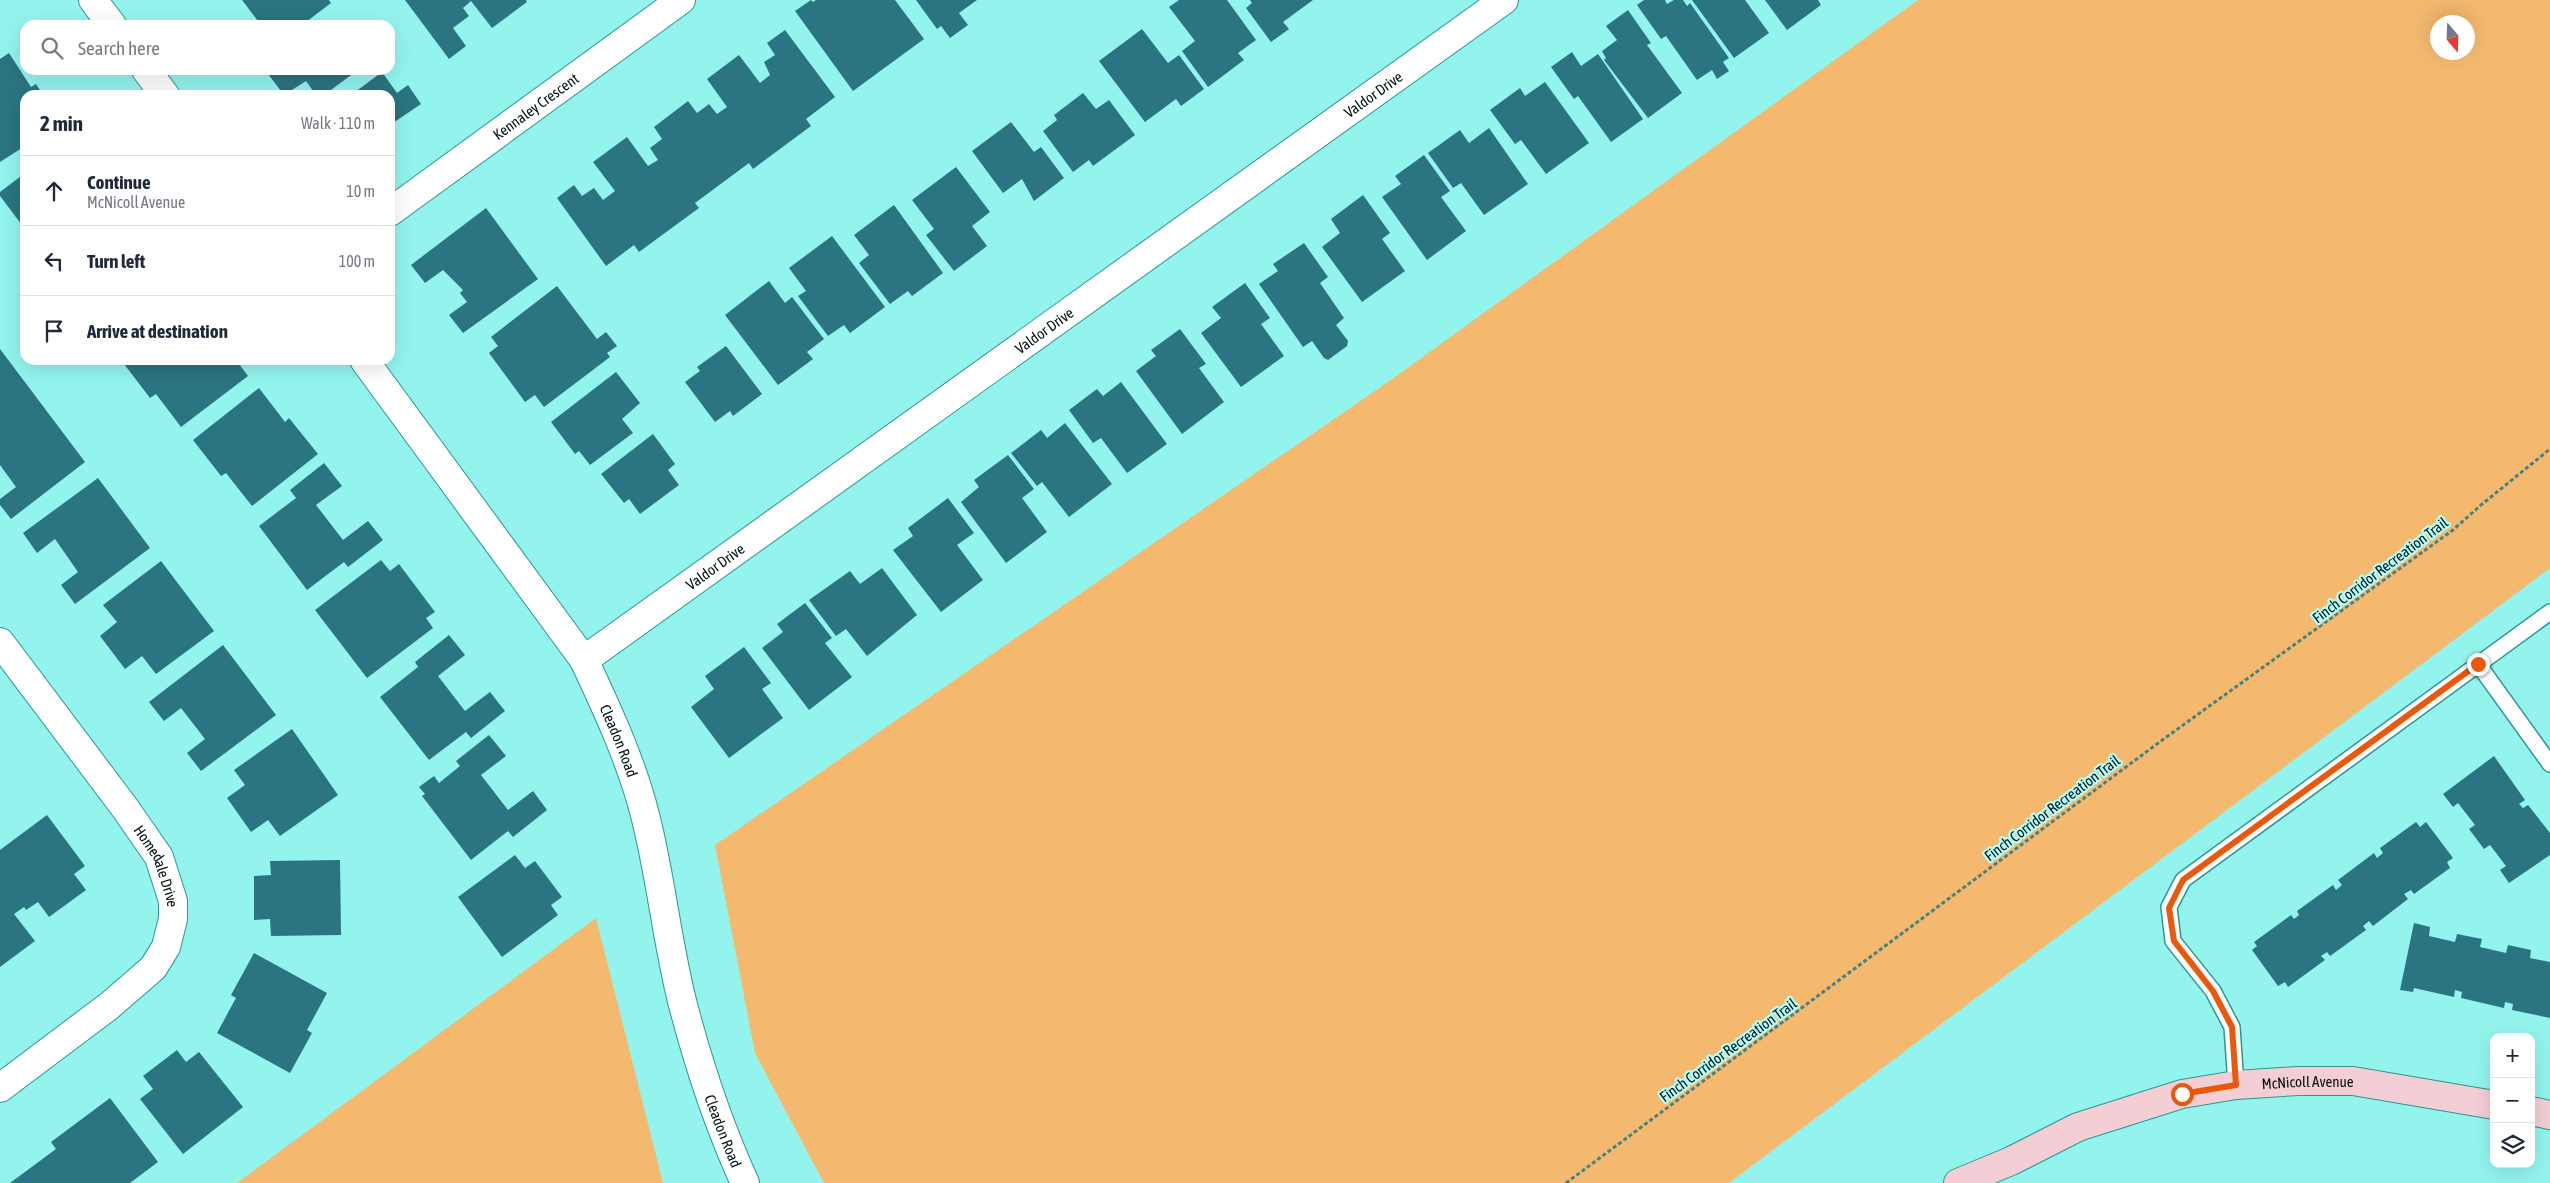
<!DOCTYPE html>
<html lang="en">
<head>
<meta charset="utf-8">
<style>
  body { margin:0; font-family:"Asap Condensed",sans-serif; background:#f2f2f3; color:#1f2937 }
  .controls { position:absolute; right:15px; bottom:15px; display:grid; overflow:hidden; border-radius:10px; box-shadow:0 5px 20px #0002 }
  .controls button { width:45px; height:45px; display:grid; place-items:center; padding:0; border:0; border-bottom:1px solid #e0e1e3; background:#fff; color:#1f2937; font:25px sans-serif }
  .compass { position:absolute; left:2430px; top:15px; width:45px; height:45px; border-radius:50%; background:#fff; box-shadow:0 5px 20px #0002; rotate:161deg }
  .stop { position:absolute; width:15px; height:15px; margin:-11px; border:4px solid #ea580c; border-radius:50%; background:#fff }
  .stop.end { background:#ea580c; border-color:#fff; box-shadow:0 1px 5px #0008 }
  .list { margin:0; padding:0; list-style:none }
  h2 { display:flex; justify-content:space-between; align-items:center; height:65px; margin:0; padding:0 20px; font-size:21px }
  h2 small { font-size:16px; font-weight:400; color:#747a83 }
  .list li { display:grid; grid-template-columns:32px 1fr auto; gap:15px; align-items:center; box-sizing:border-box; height:70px; padding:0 20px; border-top:1px solid #e0e1e3 }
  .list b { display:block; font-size:19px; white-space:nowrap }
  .list p { margin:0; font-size:16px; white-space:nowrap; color:#747a83 }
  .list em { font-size:16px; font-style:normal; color:#747a83 }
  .icon { flex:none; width:28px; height:28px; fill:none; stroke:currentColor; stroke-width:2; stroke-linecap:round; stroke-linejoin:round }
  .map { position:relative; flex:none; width:2550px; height:1183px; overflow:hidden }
  .search { position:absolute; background:#fff; box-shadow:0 5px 20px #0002; left:20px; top:20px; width:375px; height:55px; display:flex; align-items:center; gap:12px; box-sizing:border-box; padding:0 18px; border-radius:15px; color:#747a83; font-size:19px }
  .panel { position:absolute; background:#fff; box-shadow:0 5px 20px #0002; left:20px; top:90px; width:375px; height:275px; border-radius:15px }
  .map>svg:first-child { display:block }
  .green { fill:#f4b96f; fill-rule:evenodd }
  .building { fill:#2b7481 }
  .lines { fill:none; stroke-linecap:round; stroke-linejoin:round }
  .service-casing { stroke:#2f9591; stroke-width:18 }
  .minor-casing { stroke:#2f9591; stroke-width:30 }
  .tertiary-casing { stroke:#2f9591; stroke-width:30 }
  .secondary-casing { stroke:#2f9591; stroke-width:30 }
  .path { stroke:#48817e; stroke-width:3; stroke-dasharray:4 2.5; stroke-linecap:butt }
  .service { stroke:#fff; stroke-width:15 }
  .minor { stroke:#fff; stroke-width:28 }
  .tertiary { stroke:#fff; stroke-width:28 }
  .secondary { stroke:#f3ced5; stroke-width:28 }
  .route { stroke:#ea580c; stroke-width:6 }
  .labels { text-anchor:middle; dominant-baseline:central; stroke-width:4.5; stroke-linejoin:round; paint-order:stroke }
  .street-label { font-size:15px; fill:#001211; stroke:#b3fdf9 }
</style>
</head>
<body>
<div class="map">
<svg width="2550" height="1183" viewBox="0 0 2550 1183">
  <rect width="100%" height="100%" fill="#93f4ee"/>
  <g class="green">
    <path d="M1918,0h632v568l-821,615h-905l-69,-130 -40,-208 673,-463zM2438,22h30v30h-30z"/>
    <polygon points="596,918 663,1183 237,1183"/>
  </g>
  <g class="building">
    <polygon points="242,0 329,0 331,3 302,25 261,25"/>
    <polygon points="405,0 526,0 527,2 492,28 471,1 463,8 469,16 453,28 466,46 449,59"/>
    <polygon points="811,0 813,2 816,0 895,0 924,39 853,91 795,11"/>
    <polygon points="916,0 977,0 959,13 968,25 950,38 941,26 937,29"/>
    <polygon points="1179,0 1227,0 1256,40 1238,53 1244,60 1208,87 1182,51 1195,41 1169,7"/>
    <polygon points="1250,0 1313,0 1283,22 1289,29 1271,42 1246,8 1252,3"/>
    <polygon points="1644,0 1665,0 1667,4 1674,0 1683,0 1687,6 1690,3 1729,58 1723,62 1729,71 1717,79 1712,70 1697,80 1666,36 1661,39 1637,5"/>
    <polygon points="1692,0 1745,0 1769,33 1734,58"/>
    <polygon points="1765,0 1818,0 1821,5 1787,30"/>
    <polygon points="1628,10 1651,43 1647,45 1682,93 1648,118 1604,60 1606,58 1602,51 1617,40 1606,26"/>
    <polygon points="1142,29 1168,63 1179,55 1204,89 1181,106 1176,99 1145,122 1099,61"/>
    <polygon points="785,30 835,97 806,119 811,126 753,169 749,163 695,203 699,208 639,252 634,245 606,266 557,198 574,185 582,196 594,188 603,200 615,191 593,162 627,137 648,166 658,160 650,148 662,139 654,127 688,101 697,113 709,104 717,114 727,107 707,79 739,55 760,83 770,75 764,62 775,55 767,43"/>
    <polygon points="1572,52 1581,66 1598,54 1643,119 1611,142 1578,96 1574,99 1551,67"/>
    <polygon points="9,53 31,87 36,84 43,95 25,95 25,146 0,162 0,59"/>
    <polygon points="265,70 358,70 324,95 316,95 306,81 284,95"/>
    <polygon points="382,72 397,93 408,85 421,104 390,125 390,95 351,95"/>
    <polygon points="1545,82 1589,143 1546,174 1521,140 1515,144 1490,110 1520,88 1525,96"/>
    <polygon points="1083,93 1096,109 1109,100 1135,135 1093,166 1089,160 1073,172 1043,131 1057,120 1054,115"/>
    <polygon points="1011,122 1034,152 1041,147 1064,178 1034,201 1022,179 1003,193 972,151"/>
    <polygon points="1489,128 1528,184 1484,215 1461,183 1453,188 1428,153 1460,130 1469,143"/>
    <polygon points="1424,155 1450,191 1441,197 1466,231 1427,260 1382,197 1401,184 1395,176"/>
    <polygon points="956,167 990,212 972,226 987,246 954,271 926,235 934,229 912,200"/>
    <polygon points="25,173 25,229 0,196 0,192"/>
    <polygon points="1363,195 1390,233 1382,239 1405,271 1362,302 1322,247 1340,233 1331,219"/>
    <polygon points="894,205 943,273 912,296 908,291 890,304 859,263 869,255 854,235"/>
    <polygon points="486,208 538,279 463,333 449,315 467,302 460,293 463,290 443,270 425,283 411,265"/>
    <polygon points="832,236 885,307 850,333 844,325 828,336 798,296 806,291 789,268"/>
    <polygon points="1304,243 1328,277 1320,283 1344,318 1336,325 1348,341 1347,346 1328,360 1324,358 1312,341 1303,347 1259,284 1278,271 1273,264"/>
    <polygon points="769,281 785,303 792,297 824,339 807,352 813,359 778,385 725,315"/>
    <polygon points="1245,283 1270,318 1261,324 1284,356 1241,387 1201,333 1221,318 1212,307"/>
    <polygon points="557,286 597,339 606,332 617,346 607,353 610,357 544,407 535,395 525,402 489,353 498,346 491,337"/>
    <polygon points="1180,329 1206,364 1199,368 1224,402 1182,434 1136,371 1156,356 1151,350"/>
    <polygon points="726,346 762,394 733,416 730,411 715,422 685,382 700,371 697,367"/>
    <polygon points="0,349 85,462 11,519 0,505 0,499 16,487 0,465"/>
    <polygon points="121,360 236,360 248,376 181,427 156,394 150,398"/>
    <polygon points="616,372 640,403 622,419 633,433 590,465 579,451 575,454 551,422"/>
    <polygon points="1121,382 1167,444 1127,473 1101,438 1093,443 1069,410 1097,389 1103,396"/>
    <polygon points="259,388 285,422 289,418 318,454 252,506 226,473 221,476 193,440"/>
    <polygon points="1065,423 1112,484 1069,517 1042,482 1037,486 1011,453 1041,430 1047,438"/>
    <polygon points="653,434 675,464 668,470 679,485 640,514 629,499 624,503 601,474"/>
    <polygon points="1008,455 1034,489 1022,498 1047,532 1006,563 961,502 979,487 974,480"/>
    <polygon points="324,463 342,486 316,505 343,540 368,521 383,540 348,567 344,562 307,590 259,526 296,498 290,490"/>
    <polygon points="98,478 150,548 75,604 61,585 78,572 55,539 37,553 23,533"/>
    <polygon points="948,498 974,533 957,545 983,580 941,612 893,550 913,536 908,528"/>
    <polygon points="381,560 390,571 399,564 435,612 426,618 433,628 367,678 315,610"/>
    <polygon points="161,561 214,631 156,674 142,656 125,669 100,636 117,622 103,605"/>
    <polygon points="882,568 917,615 867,656 846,629 836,636 809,600 850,571 860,584"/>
    <polygon points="805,603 832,638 825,643 852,677 809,710 762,648 783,632 777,624"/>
    <polygon points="449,635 465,655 438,676 465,711 490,692 505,711 471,738 466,732 429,760 380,697 418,667 415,662"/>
    <polygon points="223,645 276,715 201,771 187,753 205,739 181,708 164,721 149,702"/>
    <polygon points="744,647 771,683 762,689 783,718 729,758 691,707 714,689 705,676"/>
    <polygon points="292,729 338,795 280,836 268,820 251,832 227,798 245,785 234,770"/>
    <polygon points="489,735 506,756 481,775 508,810 533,791 547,810 513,837 508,831 471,860 422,796 425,794 419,787 434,776 439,783 460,766 456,761"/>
    <polygon points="2494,756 2525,800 2519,804 2523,808 2528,805 2550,833 2550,855 2509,883 2500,870 2506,866 2490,845 2484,849 2469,829 2475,825 2458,803 2453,807 2443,794"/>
    <polygon points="47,815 85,866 74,874 86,890 49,917 38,902 26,910 24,907 14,914 35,941 0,967 0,850"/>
    <polygon points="2416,822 2420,827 2426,822 2453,858 2447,862 2450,868 2414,894 2411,890 2404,894 2408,899 2373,926 2369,921 2363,926 2366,930 2330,956 2327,952 2321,956 2325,960 2288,987 2285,982 2278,986 2252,950 2257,946 2254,942 2291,915 2294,919 2299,915 2297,911 2333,885 2336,890 2342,885 2338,880 2374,853 2377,858 2383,853 2380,848"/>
    <polygon points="515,855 525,868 535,861 562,897 551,905 558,915 502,957 458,897"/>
    <polygon points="340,860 341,935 271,936 270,919 254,920 254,876 271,875 270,861"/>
    <polygon points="2414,923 2430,927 2429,936 2455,942 2457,934 2482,939 2480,947 2506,953 2508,945 2531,950 2530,958 2550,962 2550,1018 2512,1010 2513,1004 2505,1002 2504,1008 2461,998 2462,992 2455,990 2454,997 2414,988 2413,992 2400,990"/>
    <polygon points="254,953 327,993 307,1030 312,1033 290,1073 217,1033 236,998 231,995"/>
    <polygon points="177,1050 186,1062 199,1052 243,1107 183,1154 140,1099 153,1089 143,1076"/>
    <polygon points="110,1098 158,1162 130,1183 10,1183 56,1149 51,1142"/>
  </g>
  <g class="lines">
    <g class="service-casing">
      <g id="service">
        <polyline points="2478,664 2550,764"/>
        <polyline points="2236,1085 2232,1027 2213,991 2173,941 2169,907 2183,880 2550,612"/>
      </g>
    </g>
    <g class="minor-casing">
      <g id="minor">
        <path id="s1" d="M390,212l291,-212"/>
        <path id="s2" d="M0,642l125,166 34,49 14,44v18l-7,28 -13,21 -44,38 -109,82"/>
        <path id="s3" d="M584,660l920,-660"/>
      </g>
    </g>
    <g class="tertiary-casing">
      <g id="tertiary">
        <polyline points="93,0 112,25"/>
        <polyline points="146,70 165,95"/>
        <path id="s4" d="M364,360l220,300c24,51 49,105 62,159 15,60 21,122 36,182 16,62 36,123 63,182"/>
      </g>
    </g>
    <g class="secondary-casing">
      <g id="secondary">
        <polyline points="2531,1111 2550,1115"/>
        <path id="s5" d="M1958,1183l53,-22 67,-34 104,-33 54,-9 62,-4h55l141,24"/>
      </g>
    </g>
    <polyline class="path" points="1566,1183 2161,741 2453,530 2481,505 2550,449"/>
    <use href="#service" class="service"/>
    <use href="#minor" class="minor"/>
    <use href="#tertiary" class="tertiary"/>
    <use href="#secondary" class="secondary"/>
  </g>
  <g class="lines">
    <polyline class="route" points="2182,1094 2236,1085 2232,1027 2213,991 2174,941 2169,908 2183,880 2478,664"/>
  </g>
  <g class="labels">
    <g class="street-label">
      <text stroke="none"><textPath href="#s3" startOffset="971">Valdor Drive</textPath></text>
      <text stroke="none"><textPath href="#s1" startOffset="180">Kennaley Crescent</textPath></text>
      <text stroke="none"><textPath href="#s3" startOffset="566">Valdor Drive</textPath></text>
      <text stroke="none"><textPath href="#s3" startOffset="161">Valdor Drive</textPath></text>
      <text transform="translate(2380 570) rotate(-37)">Finch Corridor Recreation Trail</text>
      <text stroke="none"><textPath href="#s4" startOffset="460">Cleadon Road</textPath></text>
      <text transform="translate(2052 808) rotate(-37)">Finch Corridor Recreation Trail</text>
      <text stroke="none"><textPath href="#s2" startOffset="275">Homedale Drive</textPath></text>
      <text transform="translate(1728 1050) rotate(-36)">Finch Corridor Recreation Trail</text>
      <text stroke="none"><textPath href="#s5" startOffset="368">McNicoll Avenue</textPath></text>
      <text stroke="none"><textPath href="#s4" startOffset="865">Cleadon Road</textPath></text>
    </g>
  </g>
</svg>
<div class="controls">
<button>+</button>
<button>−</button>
<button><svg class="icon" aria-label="layers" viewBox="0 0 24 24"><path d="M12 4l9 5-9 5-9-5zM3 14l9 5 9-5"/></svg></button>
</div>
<svg class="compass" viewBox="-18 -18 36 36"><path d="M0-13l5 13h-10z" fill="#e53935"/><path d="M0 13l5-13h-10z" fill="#747a83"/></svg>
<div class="stop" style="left:2182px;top:1094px"></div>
<div class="stop end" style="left:2478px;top:664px"></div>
<div class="search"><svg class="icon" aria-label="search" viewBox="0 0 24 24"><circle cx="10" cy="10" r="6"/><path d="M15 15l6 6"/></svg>Search here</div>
<section class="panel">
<h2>2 min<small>Walk · 110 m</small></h2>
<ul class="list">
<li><svg class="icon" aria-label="ahead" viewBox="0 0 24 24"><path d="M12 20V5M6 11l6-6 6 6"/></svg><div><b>Continue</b><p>McNicoll Avenue</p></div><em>10 m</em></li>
<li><svg class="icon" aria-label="left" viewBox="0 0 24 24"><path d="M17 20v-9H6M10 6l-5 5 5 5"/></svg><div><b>Turn left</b></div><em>100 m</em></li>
<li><svg class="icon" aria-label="arrive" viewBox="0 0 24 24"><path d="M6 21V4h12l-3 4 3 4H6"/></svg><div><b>Arrive at destination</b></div></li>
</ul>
</section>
</div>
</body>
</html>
